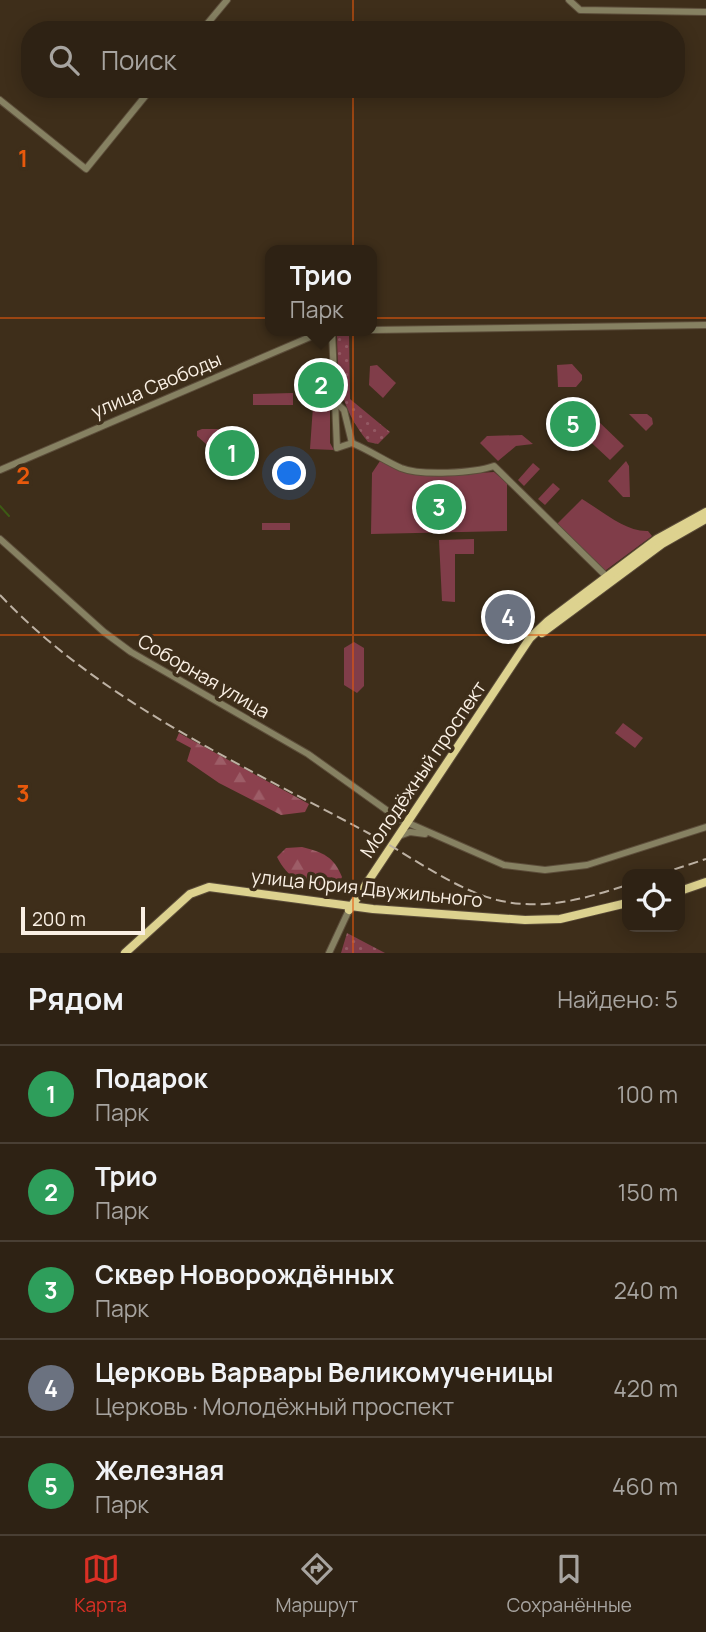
<!DOCTYPE html>
<html lang="ru">
<head>
<meta charset="utf-8">
<style>
  body { margin:0; font-family:Manrope,sans-serif; background:#3a2f22; color:#f1f3f6 }
  .controls { position:absolute; right:21px; bottom:21px; display:grid; overflow:hidden; border-radius:14px; box-shadow:0 4px 18px #0003 }
  .controls button { width:63px; height:63px; display:grid; place-items:center; padding:0; border:0; border-bottom:2px solid #493f34; background:#2e2214; color:#f1f3f6; font:35px sans-serif }
  .scale { position:absolute; left:21px; bottom:18px; width:124px; box-sizing:border-box; padding-left:7px; border:4px solid #faf0e4; border-top:0; font-size:19px; line-height:24px; white-space:nowrap; color:#faf0e4; -webkit-text-stroke:5px #3e2e1a; paint-order:stroke }
  .you { position:absolute; left:290px; top:474px; width:24px; height:24px; margin:-18px; border:5px solid #fff; border-radius:50%; background:#1a73e8; box-shadow:0 0 0 10px #1a73e833 }
  .badge { display:grid; place-items:center; width:46px; height:46px; border-radius:50%; background:#d93025; color:#fff; font-size:23px; font-weight:700 }
  .pin { position:absolute; translate:-50% -50%; border:4px solid #fff; box-shadow:0 2px 7px #0006 }
  .popup { position:absolute; left:265px; top:245px; width:112px; height:91px; box-sizing:border-box; display:grid; place-content:center; border-radius:14px; background:#2e2214; filter:drop-shadow(0 2px 5px #0005); font-size:23px; white-space:nowrap; color:#a7a4a0 }
  .popup b { font-size:26px; color:#f1f3f6 }
  .popup::after { content:''; position:absolute; left:50%; top:100%; margin-left:-14px; border:14px solid transparent; border-top-color:#2e2214 }
  .list { margin:0; padding:0; list-style:none }
  h2 { display:flex; justify-content:space-between; align-items:center; height:91px; margin:0; padding:0 28px; font-size:30px }
  h2 small { font-size:23px; font-weight:400; color:#a7a4a0 }
  .list li { display:grid; grid-template-columns:46px 1fr auto; gap:21px; align-items:center; box-sizing:border-box; height:98px; padding:0 28px; border-top:2px solid #493f34 }
  .list b { display:block; font-size:26px; white-space:nowrap }
  .list p { margin:0; font-size:23px; white-space:nowrap; color:#a7a4a0 }
  .list em { font-size:23px; font-style:normal; color:#a7a4a0 }
  .icon { flex:none; width:38px; height:38px; fill:none; stroke:currentColor; stroke-width:2; stroke-linecap:round; stroke-linejoin:round }
  .map { position:relative; flex:none; width:706px; height:953px; overflow:hidden }
  .search { position:absolute; background:#2e2214; box-shadow:0 4px 18px #0003; left:21px; right:21px; top:21px; height:77px; display:flex; align-items:center; gap:18px; box-sizing:border-box; padding:0 24px; border-radius:28px; color:#a7a4a0; font-size:26px }
  .sheet { height:581px; background:#2e2214 }
  nav { display:flex; justify-content:space-around; align-items:center; box-sizing:border-box; height:98px; border-top:2px solid #493f34; background:#2e2214; font-size:19px; color:#a7a4a0 }
  nav a { display:grid; justify-items:center; gap:4px }
  nav .on { color:#d93025 }
  .map>svg:first-child { display:block }
  .grass { fill:url(#grass-dots) }
  .forest { fill:url(#forest-firs) }
  .park { fill:#803d49 }
  .lines { fill:none; stroke-linecap:round; stroke-linejoin:round }
  .stream { stroke:#3d5b15; stroke-width:2 }
  .minor-casing { stroke:#5c4d3a; stroke-width:8 }
  .major-casing { stroke:#5c4d3a; stroke-width:10 }
  .minor { stroke:#868162; stroke-width:6 }
  .major { stroke:#ddd28f; stroke-width:8 }
  .rail { stroke:#bdb1a3; stroke-width:2; stroke-dasharray:10 5; stroke-linecap:butt }
  .grid { fill:none; stroke:#e8590c; stroke-width:2; stroke-opacity:0.55 }
  .labels { text-anchor:middle; dominant-baseline:central; stroke-width:7; stroke-linejoin:round; paint-order:stroke }
  .street-label { font-size:19px; fill:#faf0e4; stroke:#3e2e1a }
  .grid-label { font-size:23px; text-anchor:middle; font-weight:bold; fill:#e8590c; stroke:#3e2e1a; stroke-width:7; stroke-linejoin:round; paint-order:stroke }
</style>
</head>
<body>
<div class="map">
<svg width="706" height="953" viewBox="0 0 706 953">
  <defs>
    <pattern id="grass-dots" width="8" height="8" patternUnits="userSpaceOnUse" patternTransform="scale(1.75)"><rect width="8" height="8" fill="#803d49"/><path d="M2 2h.1M6 6h.1" fill="none" stroke="#935963" stroke-width="1.8" stroke-linecap="round"/></pattern>
    <pattern id="forest-firs" width="22" height="20" patternUnits="userSpaceOnUse" patternTransform="scale(1.75)"><rect width="22" height="20" fill="#8c414e"/><path d="M5 1l3.5 6h-7zM16 11l3.5 6h-7z" fill="#9d5d67"/></pattern>
  </defs>
  <rect width="100%" height="100%" fill="#3e2e1a"/>
  <g class="grass">
    <path d="M349,335l1,64 40,33 -12,12 -10,-2c-29,-37 -30,-60 -31,-106z"/>
    <polygon points="347,933 385,953 341,953"/>
  </g>
  <g class="forest">
    <polygon points="179,733 309,804 305,812 281,815 219,783 187,761 191,748 176,740"/>
    <path d="M302,847c21,5 32,10 40,30l-5,10c-27,4 -48,-6 -60,-30l9,-9z"/>
  </g>
  <g class="park">
    <polygon points="572,364 582,375 582,380 576,387 558,387 557,365"/>
    <polygon points="377,365 396,383 383,398 369,385 370,366"/>
    <polygon points="293,393 293,405 253,405 253,394"/>
    <polygon points="330,396 330,443 334,450 310,449 313,406"/>
    <polygon points="647,414 652,418 653,424 646,431 629,414"/>
    <polygon points="590,417 574,437 561,427 560,421"/>
    <polygon points="596,419 624,446 610,460 582,434"/>
    <polygon points="202,429 218,429 220,446 249,446 249,460 240,461 240,474 197,436 197,431"/>
    <polygon points="522,435 533,444 516,446 498,461 480,443 487,436"/>
    <path d="M380,461c36,17 75,13 114,11l13,11v48l-136,3 1,-61z"/>
    <polygon points="626,461 629,466 630,497 623,497 608,481"/>
    <polygon points="533,463 540,469 524,486 518,480"/>
    <polygon points="553,483 560,489 545,505 538,499"/>
    <path d="M582,499c19,11 43,33 66,32l4,5 -50,37 -48,-46z"/>
    <rect x="262" y="523" width="28" height="7"/>
    <polygon points="474,539 474,554 455,554 455,602 442,601 439,540"/>
    <polygon points="354,642 364,648 364,686 357,693 344,685 344,648"/>
    <polygon points="623,723 643,738 635,748 615,733"/>
  </g>
  <g class="lines">
    <polyline class="stream" points="0,506 9,516"/>
    <g class="minor-casing">
      <g id="minor">
        <polyline points="569,0 580,10 706,12"/>
        <polyline points="202,30 227,0"/>
        <polyline points="0,100 86,169 151,89"/>
        <polyline points="372,330 706,325"/>
        <path d="M332,331l5,117 15,-5c17,7 33,18 49,25 20,8 73,5 93,-2l114,112"/>
        <polyline points="333,400 344,410 352,443"/>
        <polyline points="0,470 324,331"/>
        <polyline points="0,539 104,632 131,652 308,754 399,819 504,865 545,870 587,865 706,827"/>
        <polyline points="399,836 410,832 425,834"/>
        <polyline points="329,953 349,910"/>
      </g>
    </g>
    <g class="major-casing">
      <g id="major">
        <polyline points="542,633 662,544 706,519"/>
        <polyline points="680,891 706,882"/>
        <polyline points="349,910 530,638 548,621 657,539 706,512"/>
        <polyline points="125,953 190,894 209,887 373,909 525,920 560,919 627,903"/>
      </g>
    </g>
    <use href="#minor" class="minor"/>
    <use href="#major" class="major"/>
    <g class="rail">
      <path d="M0,595c101,107 243,170 370,239 41,22 82,54 127,66 46,11 87,-1 130,-15"/>
      <polyline points="660,874 706,859"/>
    </g>
  </g>
  <path class="grid" d="M353,0v30M353,89v864M0,318h706M0,635h706"/>
  <g class="labels">
    <g class="street-label">
      <text transform="translate(156 385) rotate(-23)">улица Свободы</text>
      <text transform="translate(204 676) rotate(30)">Соборная улица</text>
      <text transform="translate(423 769) rotate(-56)">Молодёжный проспект</text>
      <text transform="translate(367 888) rotate(6)">улица Юрия Двужильного</text>
    </g>
  </g>
  <g class="grid-label">
    <text x="23" y="167">1</text>
    <text x="23" y="484">2</text>
    <text x="23" y="802">3</text>
  </g>
</svg>
<div class="controls">
<button><svg class="icon" aria-label="locate" viewBox="0 0 24 24"><circle cx="12" cy="12" r="6"/><path d="M12 2v4M12 18v4M2 12h4M18 12h4"/></svg></button>
</div>
<div class="scale">200 m</div>
<div class="you"></div>
<div class="pin badge" style="left:232px;top:453px;background:#2e9e5b">1</div>
<div class="pin badge" style="left:321px;top:385px;background:#2e9e5b">2</div>
<div class="popup"><b>Трио</b>Парк</div>
<div class="pin badge" style="left:439px;top:507px;background:#2e9e5b">3</div>
<div class="pin badge" style="left:508px;top:617px;background:#6b7280">4</div>
<div class="pin badge" style="left:573px;top:424px;background:#2e9e5b">5</div>
<div class="search"><svg class="icon" aria-label="search" viewBox="0 0 24 24"><circle cx="10" cy="10" r="6"/><path d="M15 15l6 6"/></svg>Поиск</div>
</div>
<section class="sheet">
<h2>Рядом<small>Найдено: 5</small></h2>
<ul class="list">
<li><span class="badge" style="background:#2e9e5b">1</span><div><b>Подарок</b><p>Парк</p></div><em>100 m</em></li>
<li><span class="badge" style="background:#2e9e5b">2</span><div><b>Трио</b><p>Парк</p></div><em>150 m</em></li>
<li><span class="badge" style="background:#2e9e5b">3</span><div><b>Сквер Новорождённых</b><p>Парк</p></div><em>240 m</em></li>
<li><span class="badge" style="background:#6b7280">4</span><div><b>Церковь Варвары Великомученицы</b><p>Церковь · Молодёжный проспект</p></div><em>420 m</em></li>
<li><span class="badge" style="background:#2e9e5b">5</span><div><b>Железная</b><p>Парк</p></div><em>460 m</em></li>
</ul>
</section>
<nav>
<a class="on"><svg class="icon" aria-label="map" viewBox="0 0 24 24"><path d="M3 6l6-2 6 2 6-2v14l-6 2-6-2-6 2zM9 4v14M15 6v14"/></svg>Карта</a>
<a><svg class="icon" aria-label="directions" viewBox="0 0 24 24"><path d="M12 3l9 9-9 9-9-9zM9 14v-3h6M13 9l2 2-2 2"/></svg>Маршрут</a>
<a><svg class="icon" aria-label="saved" viewBox="0 0 24 24"><path d="M7 4h10v16l-5-4-5 4z"/></svg>Сохранённые</a>
</nav>
</body>
</html>
